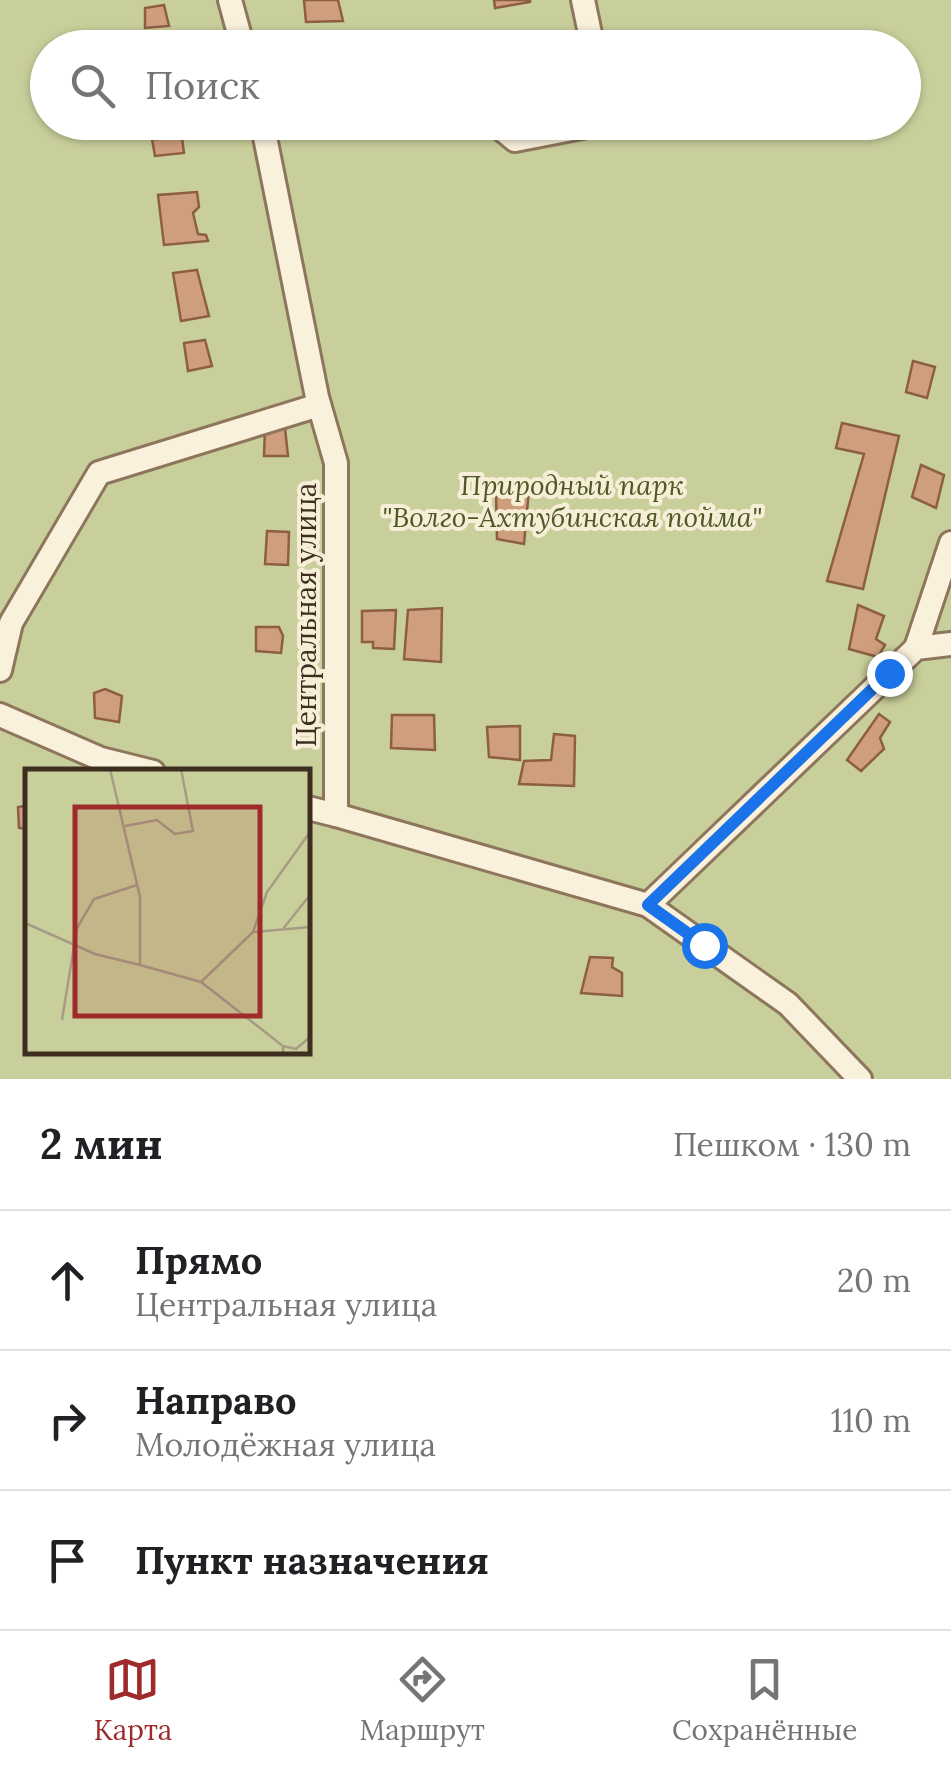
<!DOCTYPE html>
<html lang="ru">
<head>
<meta charset="utf-8">
<style>
  body { margin:0; font-family:Lora,serif; background:#f6f6f6; color:#202124 }
  .stop { position:absolute; width:30px; height:30px; margin:-22px; border:8px solid #1a73e8; border-radius:50%; background:#fff }
  .stop.end { background:#1a73e8; border-color:#fff; box-shadow:0 2px 10px #0008 }
  .list { margin:0; padding:0; list-style:none }
  h2 { display:flex; justify-content:space-between; align-items:center; height:130px; margin:0; padding:0 40px; font-size:42px }
  h2 small { font-size:32px; font-weight:400; color:#757577 }
  .list li { display:grid; grid-template-columns:65px 1fr auto; gap:30px; align-items:center; box-sizing:border-box; height:140px; padding:0 40px; border-top:2px solid #e0e0e0 }
  .list b { display:block; font-size:38px; white-space:nowrap }
  .list p { margin:0; font-size:32px; white-space:nowrap; color:#757577 }
  .list em { font-size:32px; font-style:normal; color:#757577 }
  .icon { flex:none; width:55px; height:55px; fill:none; stroke:currentColor; stroke-width:2; stroke-linecap:round; stroke-linejoin:round }
  .map { position:relative; flex:none; width:951px; height:1079px; overflow:hidden }
  .search { position:absolute; background:#fff; box-shadow:0 2px 8px #0004; left:30px; right:30px; top:30px; height:110px; display:flex; align-items:center; gap:25px; box-sizing:border-box; padding:0 35px; border-radius:55px; color:#757577; font-size:38px }
  .sheet { height:550px; background:#fff }
  nav { display:flex; justify-content:space-around; align-items:center; box-sizing:border-box; height:140px; border-top:2px solid #e0e0e0; background:#fff; font-size:28px; color:#757577 }
  nav a { display:grid; justify-items:center; gap:5px }
  nav .on { color:#9e2a2b }
  .map>svg:first-child { display:block }
  .green { fill:#c9cf9b; fill-rule:evenodd }
  .building { fill:#cf9f7d; stroke:#8d5f41; stroke-width:2.5 }
  .lines { fill:none; stroke-linecap:round; stroke-linejoin:round }
  .street-casing { stroke:#8d765c; stroke-width:28 }
  .street { stroke:#faf1dc; stroke-width:22 }
  .route { stroke:#1a73e8; stroke-width:12 }
  .labels { text-anchor:middle; dominant-baseline:central; stroke-width:8; stroke-linejoin:round; paint-order:stroke }
  .park-label { font-size:28px; font-style:italic; fill:#4d5a26; stroke:#f7eed8 }
  .street-label { font-size:28px; fill:#3d2e20; stroke:#f7eed8 }
  .inset-road { fill:none; stroke:#a89b85; stroke-width:2.5 }
  .view { fill:#9e2a2b; fill-opacity:0.15; stroke:#9e2a2b; stroke-width:5 }
  .inset-edge { fill:none; stroke:#3d2e20; stroke-width:5 }
</style>
</head>
<body>
<div class="map">
<svg width="951" height="1079" viewBox="0 0 951 1079">
  <rect width="100%" height="100%" fill="#f0e4c8"/>
  <path class="green" d="M0,0h951v1079h-951zM48,48h856v74h-856zM28,772h280v280h-280z"/>
  <g class="building">
    <polygon points="304,0 338,0 343,21 306,22"/>
    <polygon points="494,0 530,0 530,2 495,8"/>
    <polygon points="164,5 169,26 145,28 145,8"/>
    <polygon points="180,122 184,153 155,156 152,139 158,139 157,125"/>
    <polygon points="197,192 199,207 193,213 198,234 206,235 208,241 164,245 158,195"/>
    <polygon points="197,270 209,316 181,321 173,273"/>
    <polygon points="205,340 212,366 188,371 184,343"/>
    <polygon points="913,361 935,367 927,398 906,392"/>
    <polygon points="842,423 899,436 863,589 827,581 864,454 836,448"/>
    <polygon points="265,427 285,428 288,456 264,456"/>
    <polygon points="921,465 944,475 936,508 912,497"/>
    <polygon points="496,490 529,490 524,544 497,539"/>
    <polygon points="267,531 289,532 288,565 265,564"/>
    <polygon points="858,605 884,616 876,639 885,645 878,657 849,649"/>
    <polygon points="442,608 441,662 404,659 408,610"/>
    <polygon points="396,610 394,649 373,648 373,642 362,642 362,611"/>
    <polygon points="256,627 279,627 283,636 281,653 256,651"/>
    <polygon points="105,689 122,696 119,722 95,718 94,693"/>
    <polygon points="879,714 890,722 880,738 884,749 861,771 847,760"/>
    <polygon points="392,715 434,715 435,750 391,748"/>
    <polygon points="520,726 520,760 489,757 487,727"/>
    <polygon points="554,734 575,736 574,786 519,784 524,761 551,760"/>
    <polygon points="25,806 28,807 28,829 19,828 18,807"/>
    <polygon points="590,957 613,958 612,967 622,973 622,996 581,993"/>
  </g>
  <g class="lines">
    <g class="street-casing">
      <g id="street">
        <polyline points="230,0 243,48"/>
        <polyline points="583,0 593,48"/>
        <polyline points="262,122 317,397 336,463 336,815 648,905 788,1004 860,1079"/>
        <polyline points="493,122 515,140 608,122"/>
        <polyline points="916,648 951,543"/>
        <polyline points="0,670 11,623 99,473 319,405"/>
        <polyline points="0,715 101,759 153,772"/>
        <polyline points="308,808 336,815"/>
        <polyline points="648,905 916,648 951,644"/>
      </g>
    </g>
    <use href="#street" class="street"/>
  </g>
  <g class="lines">
    <polyline class="route" points="704,945 648,905 889,673"/>
  </g>
  <g class="labels">
    <g class="park-label">
      <text x="572" y="485">Природный парк<tspan x="572" dy="32">"Волго-Ахтубинская пойма"</tspan></text>
    </g>
    <g class="street-label">
      <text transform="translate(306 615) rotate(-90)">Центральная улица</text>
    </g>
  </g>
  <g transform="translate(25 769)">
    <rect width="285" height="285" fill="#f0e4c8"/>
    <path d="M0,0h285v285h-285z" fill="#c9cf9b"/>
    <path class="inset-road" d="M85,0l30,128v68l61,17 82,64v8M100,57l32,-6 18,14 18,-3 -12,-62M0,154l70,31 45,11M257,161l28,-35M228,163l14,-40 43,-60M176,213l52,-50 57,-5M37,251l15,-92 17,-29 43,-14M258,277l13,3 14,-12"/>
    <path class="view" d="M50,38h185v209h-185z"/>
    <rect width="285" height="285" class="inset-edge"/>
  </g>
</svg>
<div class="stop" style="left:704px;top:945px"></div>
<div class="stop end" style="left:889px;top:673px"></div>
<div class="search"><svg class="icon" aria-label="search" viewBox="0 0 24 24"><circle cx="10" cy="10" r="6"/><path d="M15 15l6 6"/></svg>Поиск</div>
</div>
<section class="sheet">
<h2>2 мин<small>Пешком · 130 m</small></h2>
<ul class="list">
<li><svg class="icon" aria-label="ahead" viewBox="0 0 24 24"><path d="M12 20V5M6 11l6-6 6 6"/></svg><div><b>Прямо</b><p>Центральная улица</p></div><em>20 m</em></li>
<li><svg class="icon" aria-label="right" viewBox="0 0 24 24"><path d="M7 20v-9h11M14 6l5 5-5 5"/></svg><div><b>Направо</b><p>Молодёжная улица</p></div><em>110 m</em></li>
<li><svg class="icon" aria-label="arrive" viewBox="0 0 24 24"><path d="M6 21V4h12l-3 4 3 4H6"/></svg><div><b>Пункт назначения</b></div></li>
</ul>
</section>
<nav>
<a class="on"><svg class="icon" aria-label="map" viewBox="0 0 24 24"><path d="M3 6l6-2 6 2 6-2v14l-6 2-6-2-6 2zM9 4v14M15 6v14"/></svg>Карта</a>
<a><svg class="icon" aria-label="directions" viewBox="0 0 24 24"><path d="M12 3l9 9-9 9-9-9zM9 14v-3h6M13 9l2 2-2 2"/></svg>Маршрут</a>
<a><svg class="icon" aria-label="saved" viewBox="0 0 24 24"><path d="M7 4h10v16l-5-4-5 4z"/></svg>Сохранённые</a>
</nav>
</body>
</html>
